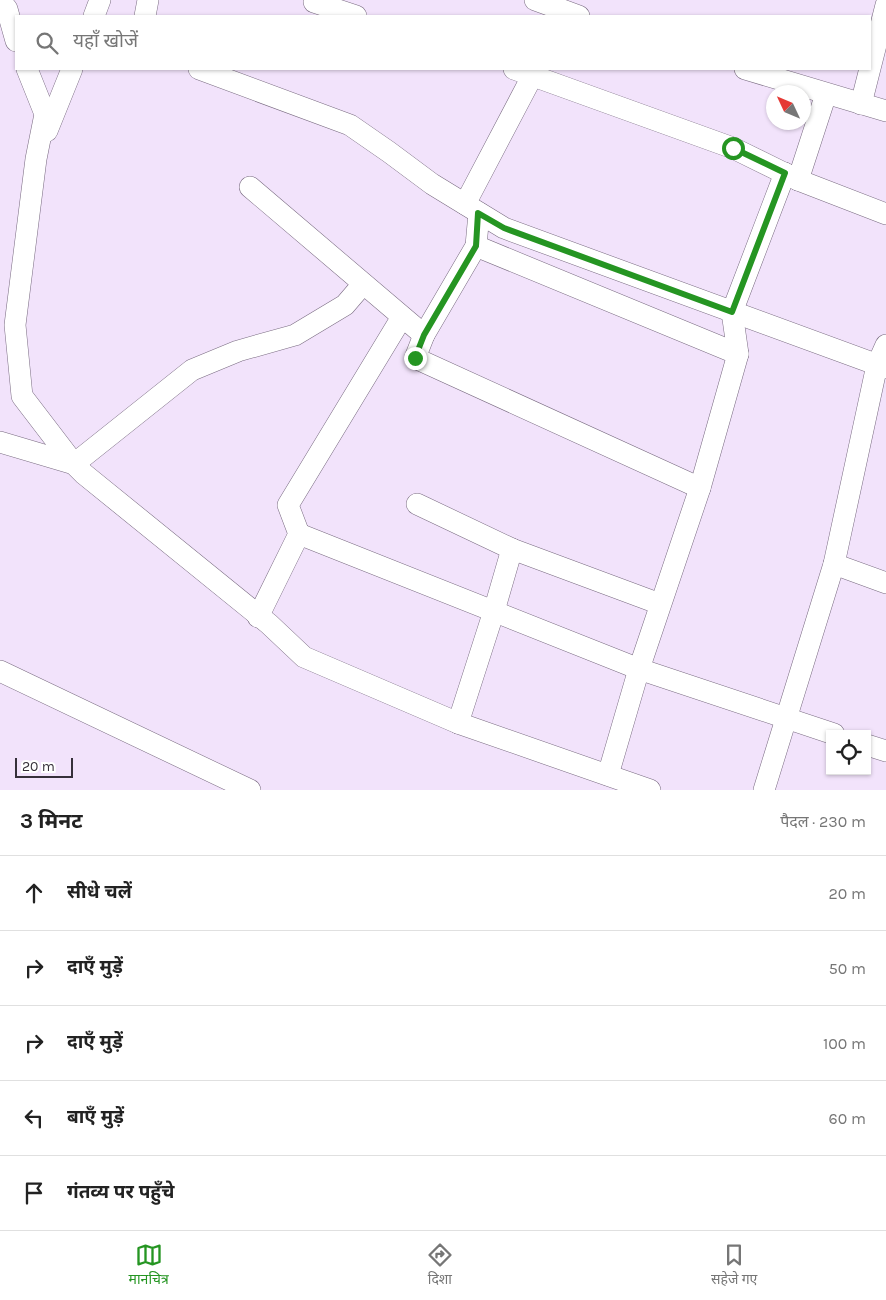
<!DOCTYPE html>
<html lang="hi">
<head>
<meta charset="utf-8">
<style>
  body { margin:0; font-family:Karla,"Noto Sans Devanagari",sans-serif; background:#f2f2f2; color:#222 }
  .controls { position:absolute; right:15px; bottom:15px; display:grid; overflow:hidden; border-radius:0px; box-shadow:0 1px 4px #0004 }
  .controls button { width:45px; height:45px; display:grid; place-items:center; padding:0; border:0; border-bottom:1px solid #e0e0e0; background:#fff; color:#222; font:25px sans-serif }
  .compass { position:absolute; left:766px; top:85px; width:45px; height:45px; border-radius:50%; background:#fff; box-shadow:0 1px 4px #0004; rotate:314deg }
  .scale { position:absolute; left:15px; bottom:12px; width:58px; box-sizing:border-box; padding-left:5px; border:2px solid #36303a; border-top:0; font-size:14px; line-height:18px; white-space:nowrap; color:#36303a; -webkit-text-stroke:4px #fff; paint-order:stroke }
  .stop { position:absolute; width:15px; height:15px; margin:-11px; border:4px solid #259522; border-radius:50%; background:#fff }
  .stop.end { background:#259522; border-color:#fff; box-shadow:0 1px 5px #0008 }
  .list { margin:0; padding:0; list-style:none }
  h2 { display:flex; justify-content:space-between; align-items:center; height:65px; margin:0; padding:0 20px; font-size:21px }
  h2 small { font-size:16px; font-weight:400; color:#767676 }
  .list li { display:grid; grid-template-columns:32px 1fr auto; gap:15px; align-items:center; box-sizing:border-box; height:75px; padding:0 20px; border-top:1px solid #e0e0e0 }
  .list b { display:block; font-size:19px; white-space:nowrap }
  .list em { font-size:16px; font-style:normal; color:#767676 }
  .icon { flex:none; width:28px; height:28px; fill:none; stroke:currentColor; stroke-width:2; stroke-linecap:round; stroke-linejoin:round }
  .map { position:relative; flex:none; width:886px; height:790px; overflow:hidden }
  .search { position:absolute; background:#fff; box-shadow:0 1px 4px #0004; left:15px; right:15px; top:15px; height:55px; display:flex; align-items:center; gap:12px; box-sizing:border-box; padding:0 18px; border-radius:0px; color:#767676; font-size:19px }
  .sheet { height:440px; background:#fff }
  nav { display:flex; justify-content:space-around; align-items:center; box-sizing:border-box; height:70px; border-top:1px solid #e0e0e0; background:#fff; font-size:14px; color:#767676 }
  nav a { display:grid; justify-items:center; gap:2px }
  nav .on { color:#259522 }
  .map>svg:first-child { display:block }
  .lines { fill:none; stroke-linecap:round; stroke-linejoin:round }
  .minor-casing { stroke:#796b81; stroke-width:22 }
  .minor { stroke:#fff; stroke-width:21 }
  .route { stroke:#259522; stroke-width:6 }
</style>
</head>
<body>
<div class="map">
<svg width="886" height="790" viewBox="0 0 886 790">
  <rect width="100%" height="100%" fill="#f2e3fb"/>
  <g class="lines">
    <g class="minor-casing">
      <g id="minor">
        <polyline points="0,0 7,9 16,41"/>
        <polyline points="535,0 579,16"/>
        <polyline points="314,2 356,16"/>
        <polyline points="94,16 100,0"/>
        <polyline points="145,16 148,0"/>
        <polyline points="27,69 45,114 36,159 15,325 22,396 74,464 192,370 238,351 295,335 345,305 363,284"/>
        <polyline points="199,69 350,125 389,152 432,184 504,228 886,368"/>
        <polyline points="514,69 733,148 798,180 886,214"/>
        <polyline points="745,69 886,111"/>
        <polyline points="861,104 886,5"/>
        <polyline points="47,131 72,69"/>
        <polyline points="798,180 826,94"/>
        <polyline points="250,187 424,335 476,246 479,213"/>
        <polyline points="465,204 536,69"/>
        <polyline points="476,246 738,354"/>
        <polyline points="424,335 415,358 700,488"/>
        <polyline points="0,442 74,464 84,474 269,624 304,657 458,723 650,790"/>
        <polyline points="417,504 512,549 494,611 458,723"/>
        <polyline points="299,534 639,669 834,734"/>
        <polyline points="512,549 660,604"/>
        <polyline points="834,564 886,583"/>
        <polyline points="258,617 299,534 288,505 402,317"/>
        <polyline points="0,671 250,790"/>
        <polyline points="867,745 886,751"/>
        <polyline points="608,775 639,669 700,488 738,354 732,312 785,173"/>
        <polyline points="764,790 834,564 877,365 886,345"/>
      </g>
    </g>
    <use href="#minor" class="minor"/>
  </g>
  <g class="lines">
    <polyline class="route" points="415,358 424,335 476,246 478,213 504,228 732,312 785,173 733,148"/>
  </g>
</svg>
<div class="controls">
<button><svg class="icon" aria-label="locate" viewBox="0 0 24 24"><circle cx="12" cy="12" r="6"/><path d="M12 2v4M12 18v4M2 12h4M18 12h4"/></svg></button>
</div>
<svg class="compass" viewBox="-18 -18 36 36"><path d="M0-13l5 13h-10z" fill="#e53935"/><path d="M0 13l5-13h-10z" fill="#767676"/></svg>
<div class="scale">20 m</div>
<div class="stop" style="left:733px;top:148px"></div>
<div class="stop end" style="left:415px;top:358px"></div>
<div class="search"><svg class="icon" aria-label="search" viewBox="0 0 24 24"><circle cx="10" cy="10" r="6"/><path d="M15 15l6 6"/></svg>यहाँ खोजें</div>
</div>
<section class="sheet">
<h2>3 मिनट<small>पैदल · 230 m</small></h2>
<ul class="list">
<li><svg class="icon" aria-label="ahead" viewBox="0 0 24 24"><path d="M12 20V5M6 11l6-6 6 6"/></svg><div><b>सीधे चलें</b></div><em>20 m</em></li>
<li><svg class="icon" aria-label="right" viewBox="0 0 24 24"><path d="M7 20v-9h11M14 6l5 5-5 5"/></svg><div><b>दाएँ मुड़ें</b></div><em>50 m</em></li>
<li><svg class="icon" aria-label="right" viewBox="0 0 24 24"><path d="M7 20v-9h11M14 6l5 5-5 5"/></svg><div><b>दाएँ मुड़ें</b></div><em>100 m</em></li>
<li><svg class="icon" aria-label="left" viewBox="0 0 24 24"><path d="M17 20v-9H6M10 6l-5 5 5 5"/></svg><div><b>बाएँ मुड़ें</b></div><em>60 m</em></li>
<li><svg class="icon" aria-label="arrive" viewBox="0 0 24 24"><path d="M6 21V4h12l-3 4 3 4H6"/></svg><div><b>गंतव्य पर पहुँचे</b></div></li>
</ul>
</section>
<nav>
<a class="on"><svg class="icon" aria-label="map" viewBox="0 0 24 24"><path d="M3 6l6-2 6 2 6-2v14l-6 2-6-2-6 2zM9 4v14M15 6v14"/></svg>मानचित्र</a>
<a><svg class="icon" aria-label="directions" viewBox="0 0 24 24"><path d="M12 3l9 9-9 9-9-9zM9 14v-3h6M13 9l2 2-2 2"/></svg>दिशा</a>
<a><svg class="icon" aria-label="saved" viewBox="0 0 24 24"><path d="M7 4h10v16l-5-4-5 4z"/></svg>सहेजे गए</a>
</nav>
</body>
</html>
